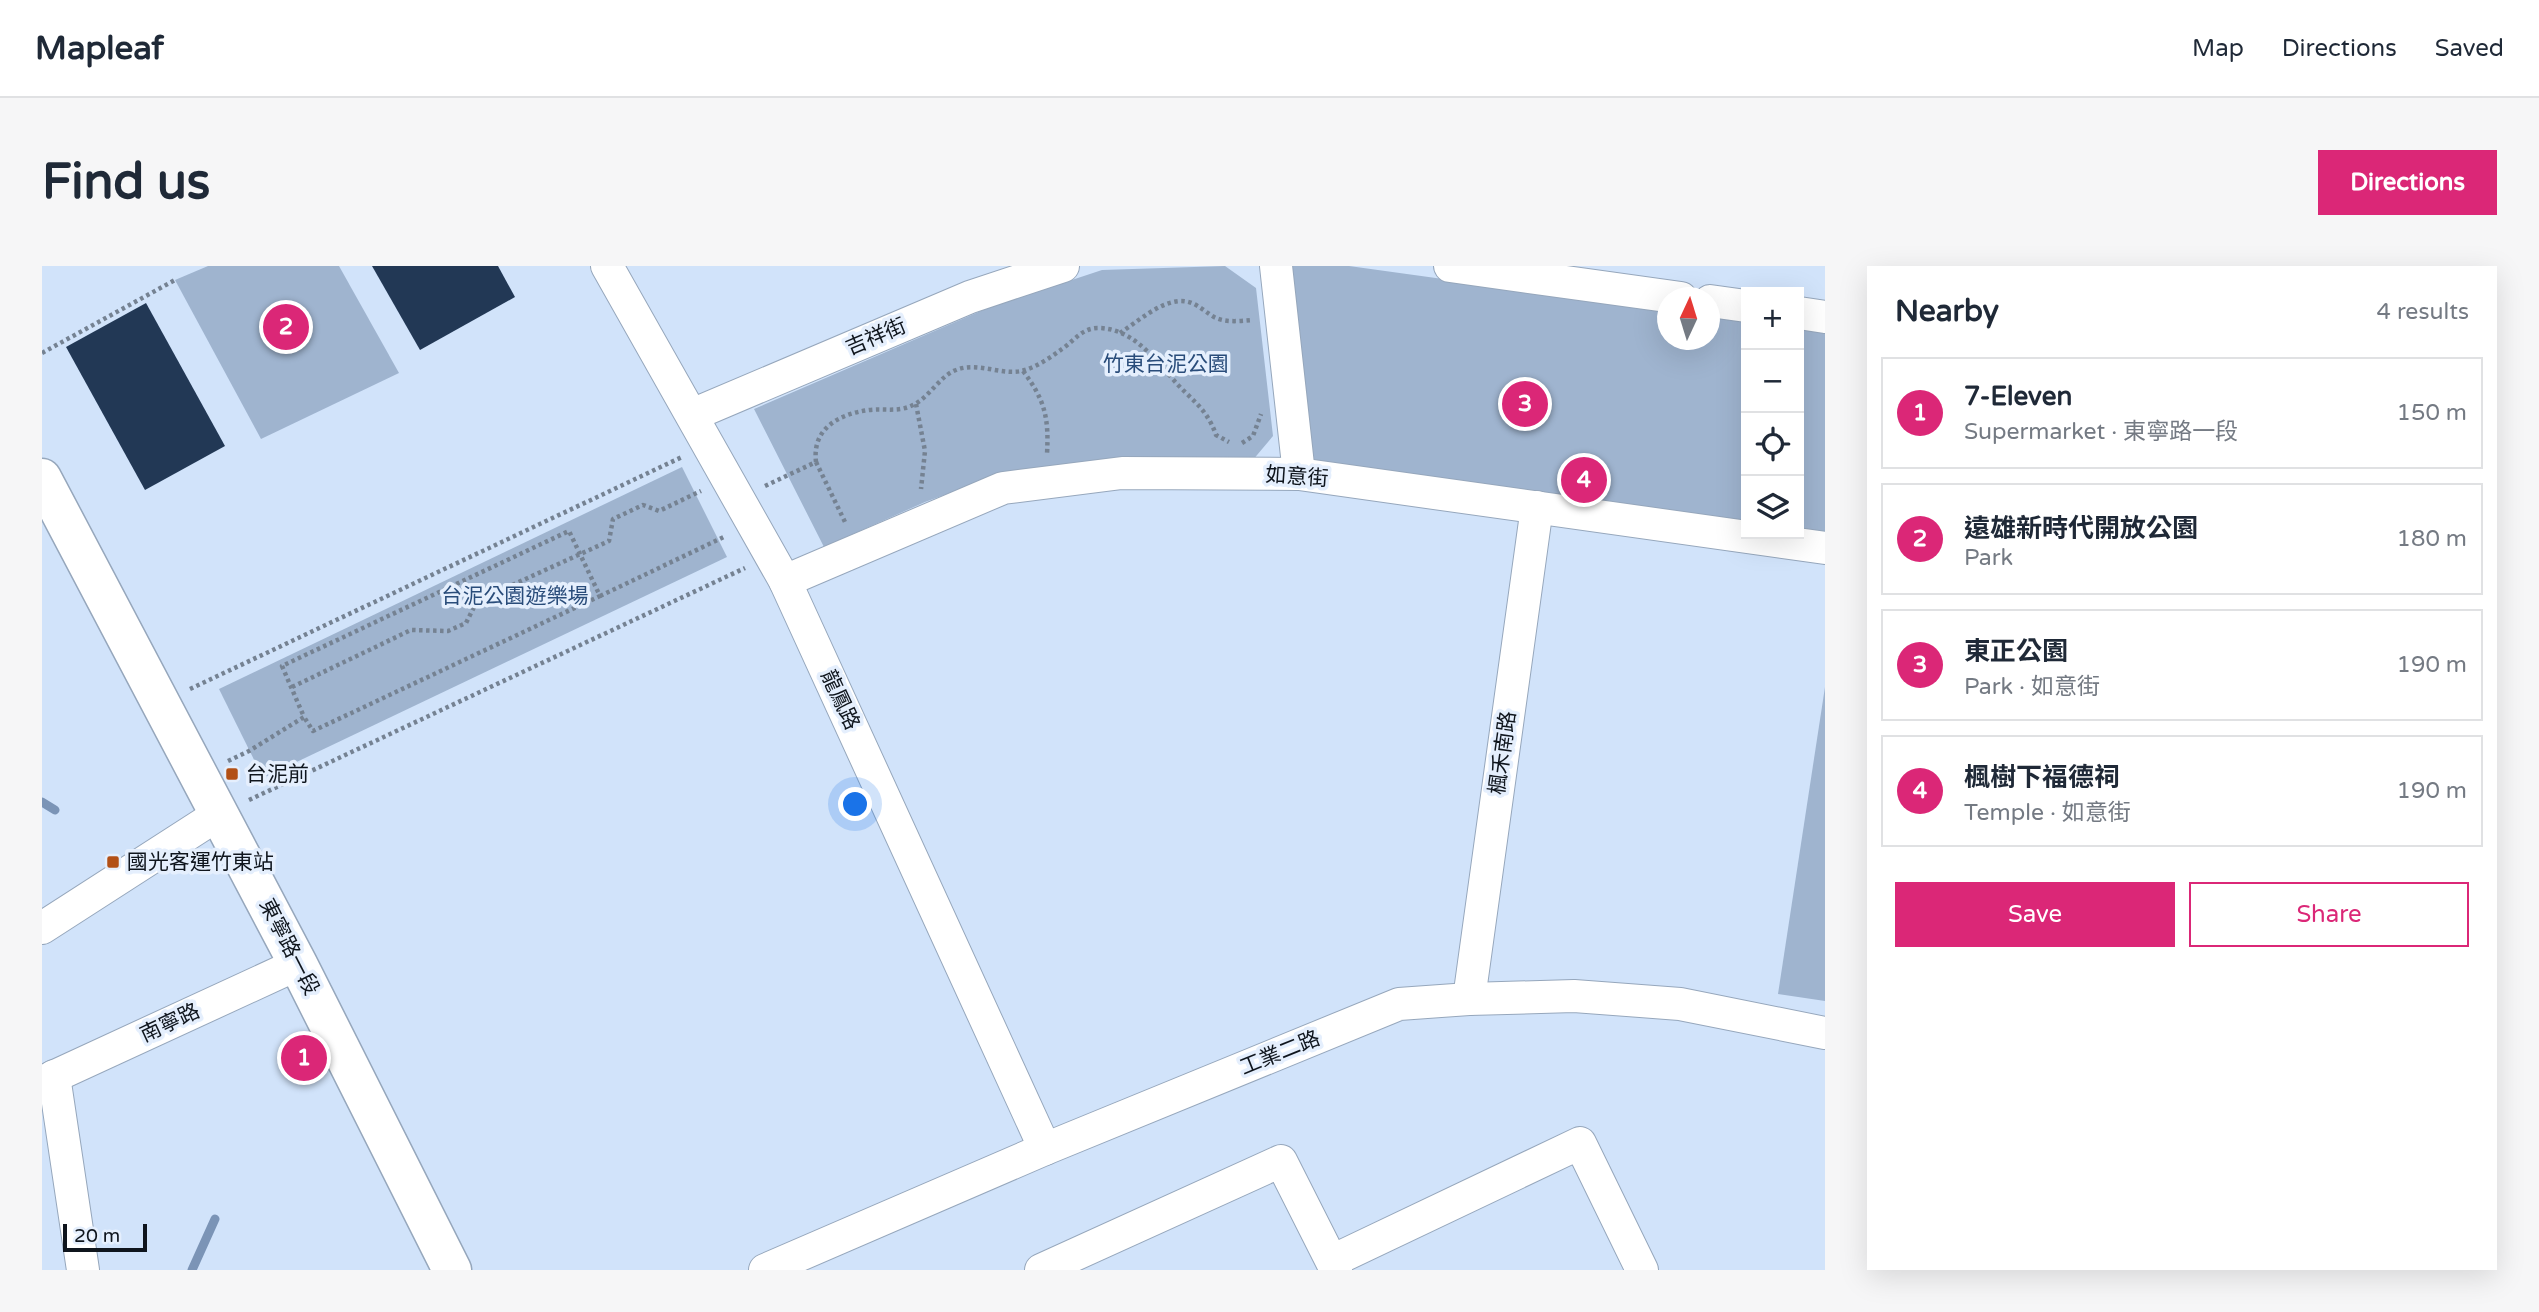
<!DOCTYPE html>
<html lang="en">
<head>
<meta charset="utf-8">
<style>
  body { margin:0; font-family:"Varela Round","Noto Sans TC",sans-serif; background:#f6f6f7; color:#1f2937 }
  .controls { position:absolute; right:21px; top:21px; display:grid; overflow:hidden; border-radius:0px; box-shadow:0 7px 28px #0002 }
  .controls button { width:63px; height:63px; display:grid; place-items:center; padding:0; border:0; border-bottom:2px solid #e0e1e3; background:#fff; color:#1f2937; font:35px sans-serif }
  .compass { position:absolute; left:1615px; top:21px; width:63px; height:63px; border-radius:50%; background:#fff; box-shadow:0 7px 28px #0002; rotate:4deg }
  .scale { position:absolute; left:21px; bottom:18px; width:84px; box-sizing:border-box; padding-left:7px; border:4px solid #0f151d; border-top:0; font-size:19px; line-height:24px; white-space:nowrap; color:#0f151d; -webkit-text-stroke:5px #e5effd; paint-order:stroke }
  .you { position:absolute; left:814px; top:539px; width:24px; height:24px; margin:-18px; border:5px solid #fff; border-radius:50%; background:#1a73e8; box-shadow:0 0 0 10px #1a73e833 }
  .badge { display:grid; place-items:center; width:46px; height:46px; border-radius:50%; background:#db2777; color:#fff; font-size:23px; font-weight:700 }
  .pin { position:absolute; translate:-50% -50%; border:4px solid #fff; box-shadow:0 2px 7px #0006 }
  .list { margin:0; padding:0; list-style:none }
  h2 { display:flex; justify-content:space-between; align-items:center; height:91px; margin:0; padding:0 28px; font-size:30px }
  h2 small { font-size:23px; font-weight:400; color:#747a83 }
  .list li { display:grid; grid-template-columns:46px 1fr auto; gap:21px; align-items:center; box-sizing:border-box; height:112px; margin:0 14px 14px; padding:0 14px; border:2px solid #e0e1e3; border-radius:0px }
  .list b { display:block; font-size:26px; white-space:nowrap }
  .list p { margin:0; font-size:23px; white-space:nowrap; color:#747a83 }
  .list em { font-size:23px; font-style:normal; color:#747a83 }
  .actions { display:flex; gap:14px; padding:21px 28px }
  .actions a { flex:1; padding:16px 0; border:2px solid #db2777; border-radius:0px; text-align:center; font-size:24px; color:#db2777 }
  .actions .main { background:#db2777; color:#fff }
  .icon { flex:none; width:38px; height:38px; fill:none; stroke:currentColor; stroke-width:2; stroke-linecap:round; stroke-linejoin:round }
  .map { position:relative; flex:none; width:1783px; height:1004px; overflow:hidden; border-radius:0px }
  header { display:flex; align-items:center; gap:42px; box-sizing:border-box; height:98px; padding:0 35px; background:#fff; border-bottom:2px solid #e0e1e3 }
  header strong { font-size:33px }
  nav { display:flex; gap:38px; margin-inline-start:auto; font-size:24px }
  .intro { display:flex; align-items:center; justify-content:space-between; box-sizing:border-box; height:168px; padding:0 42px }
  h1 { margin:0; font-size:49px }
  .button { padding:18px 32px; border-radius:0px; background:#db2777; color:#fff; font-size:24px; font-weight:700 }
  main { display:flex; gap:42px; padding:0 42px }
  aside { flex:1; background:#fff; border-radius:0px; box-shadow:0 7px 28px #0002 }
  .map>svg:first-child { display:block }
  .green { fill:#9fb4cf }
  .lines { fill:none; stroke-linecap:round; stroke-linejoin:round }
  .stream { stroke:#7b94b6; stroke-width:9 }
  .building { fill:#223855 }
  .minor-casing { stroke:#96a7bc; stroke-width:34 }
  .major-casing { stroke:#96a7bc; stroke-width:41 }
  .path { stroke:#758292; stroke-width:4.5; stroke-dasharray:3.5 3.5; stroke-linecap:butt }
  .minor { stroke:#fff; stroke-width:32 }
  .major { stroke:#fff; stroke-width:38 }
  .poi-dot { fill:#b25016; stroke:#e5effd; stroke-width:2.5 }
  .labels { text-anchor:middle; dominant-baseline:central; stroke-width:7; stroke-linejoin:round; paint-order:stroke }
  .street-label { font-size:21px; fill:#0f151d; stroke:#e5effd }
  .park-label { font-size:21px; fill:#294c7a; stroke:#e5effd }
  .poi-label { font-size:21px; fill:#0f151d; stroke:#e5effd; text-anchor:start }
</style>
</head>
<body>
<header>
<strong>Mapleaf</strong>
<nav><a>Map</a><a>Directions</a><a>Saved</a></nav>
</header>
<div class="intro"><h1>Find us</h1><a class="button">Directions</a></div>
<main>
<div class="map">
<svg width="1783" height="1004" viewBox="0 0 1783 1004">
  <rect width="100%" height="100%" fill="#d1e3fa"/>
  <g class="green">
    <polygon points="166,0 297,0 357,107 219,173 133,14"/>
    <polygon points="1183,0 1214,22 1231,170 1210,195 1103,193 1031,197 954,210 883,236 782,281 712,143 948,41 1060,4"/>
    <polygon points="1243,0 1307,0 1625,44 1626,74 1668,74 1668,50 1704,55 1704,261 1271,202"/>
    <polygon points="1757,63 1783,67 1783,271 1757,268"/>
    <polygon points="640,201 685,291 221,512 177,423"/>
    <polygon points="1783,421 1783,735 1736,728"/>
  </g>
  <g class="lines">
    <g class="stream">
      <polyline points="0,536 13,544"/>
      <polyline points="150,1004 173,953"/>
    </g>
  </g>
  <g class="building">
    <polygon points="330,0 456,0 473,31 378,84"/>
    <polygon points="104,37 183,180 103,224 24,81"/>
    <polygon points="1545,193 1559,226 1539,235 1524,203"/>
  </g>
  <g class="lines">
    <g class="minor-casing">
      <g id="minor">
        <polyline points="565,0 743,315 1003,883"/>
        <polyline points="1234,0 1257,208"/>
        <polyline points="1408,0 1639,32"/>
        <polyline points="1668,35 1704,40"/>
        <polyline points="1757,47 1783,51"/>
        <polyline points="650,149 928,31 1021,0"/>
        <polyline points="743,315 961,222 1080,207 1257,208 1783,282"/>
        <polyline points="0,662 177,548"/>
        <polyline points="1427,733 1495,241"/>
        <polyline points="12,810 41,1004"/>
        <polyline points="0,816 256,698"/>
        <polyline points="1290,995 1538,877 1600,1004"/>
        <polyline points="723,1004 1003,883 1357,738 1427,733 1532,730 1638,738 1783,767"/>
        <polyline points="999,1004 1239,895 1294,1004"/>
      </g>
    </g>
    <g class="major-casing">
      <polyline id="major" points="0,212 256,698 410,1004"/>
    </g>
    <g class="path">
      <path d="M1078,67c17,-11 38,-30 59,-32 15,-1 23,9 35,16 11,6 26,4 38,3"/>
      <polyline points="0,87 133,14"/>
      <path d="M981,105c22,29 26,47 24,83"/>
      <polyline points="874,138 883,185 879,223"/>
      <polyline points="1200,177 1211,170 1219,148"/>
      <polyline points="774,196 803,256 805,255"/>
      <path d="M723,220l51,-24c-4,-33 22,-48 53,-52 17,-2 30,3 46,-6 16,-9 25,-28 41,-34 22,-9 48,7 69,0 13,-4 26,-13 37,-21 12,-8 20,-21 36,-21 32,0 54,27 73,49 18,22 35,29 45,58l13,7"/>
      <polyline points="558,330 684,270"/>
      <polyline points="250,421 369,364 406,365 424,357 435,335 567,275 571,253 601,239 617,245 659,225"/>
      <polyline points="148,423 640,191"/>
      <polyline points="186,495 207,485 262,451 240,400 527,265 558,330 271,465 262,451"/>
      <polyline points="207,534 703,302"/>
    </g>
    <use href="#minor" class="minor"/>
    <use href="#major" class="major"/>
  </g>
  <g class="poi-dot">
    <rect x="183" y="501" width="14" height="14" rx="3.5"/>
    <rect x="64" y="589" width="14" height="14" rx="3.5"/>
  </g>
  <g class="labels">
    <g class="street-label">
      <text transform="translate(834 71) rotate(-23)">吉祥街</text>
      <text transform="translate(1255 211) rotate(4)">如意街</text>
      <text transform="translate(798 434) rotate(65)">龍鳳路</text>
      <text transform="translate(1461 487) rotate(-82)">楓禾南路</text>
      <text transform="translate(247 681) rotate(63)">東寧路一段</text>
      <text transform="translate(128 757) rotate(-25)">南寧路</text>
      <text transform="translate(1238 787) rotate(-22)">工業二路</text>
    </g>
    <g class="park-label">
      <text x="1124" y="98">竹東台泥公園</text>
      <text x="473" y="330">台泥公園遊樂場</text>
    </g>
    <g class="poi-label">
      <text x="204" y="508">台泥前</text>
      <text x="85" y="596">國光客運竹東站</text>
    </g>
  </g>
</svg>
<div class="controls">
<button>+</button>
<button>−</button>
<button><svg class="icon" aria-label="locate" viewBox="0 0 24 24"><circle cx="12" cy="12" r="6"/><path d="M12 2v4M12 18v4M2 12h4M18 12h4"/></svg></button>
<button><svg class="icon" aria-label="layers" viewBox="0 0 24 24"><path d="M12 4l9 5-9 5-9-5zM3 14l9 5 9-5"/></svg></button>
</div>
<svg class="compass" viewBox="-18 -18 36 36"><path d="M0-13l5 13h-10z" fill="#e53935"/><path d="M0 13l5-13h-10z" fill="#747a83"/></svg>
<div class="scale">20 m</div>
<div class="you"></div>
<div class="pin badge" style="left:262px;top:792px">1</div>
<div class="pin badge" style="left:244px;top:61px">2</div>
<div class="pin badge" style="left:1483px;top:138px">3</div>
<div class="pin badge" style="left:1542px;top:214px">4</div>
</div>
<aside>
<h2>Nearby<small>4 results</small></h2>
<ul class="list">
<li><span class="badge">1</span><div><b>7-Eleven</b><p>Supermarket · 東寧路一段</p></div><em>150 m</em></li>
<li><span class="badge">2</span><div><b>遠雄新時代開放公園</b><p>Park</p></div><em>180 m</em></li>
<li><span class="badge">3</span><div><b>東正公園</b><p>Park · 如意街</p></div><em>190 m</em></li>
<li><span class="badge">4</span><div><b>楓樹下福德祠</b><p>Temple · 如意街</p></div><em>190 m</em></li>
</ul>
<div class="actions"><a class="main">Save</a><a>Share</a></div>
</aside>
</main>
</body>
</html>
